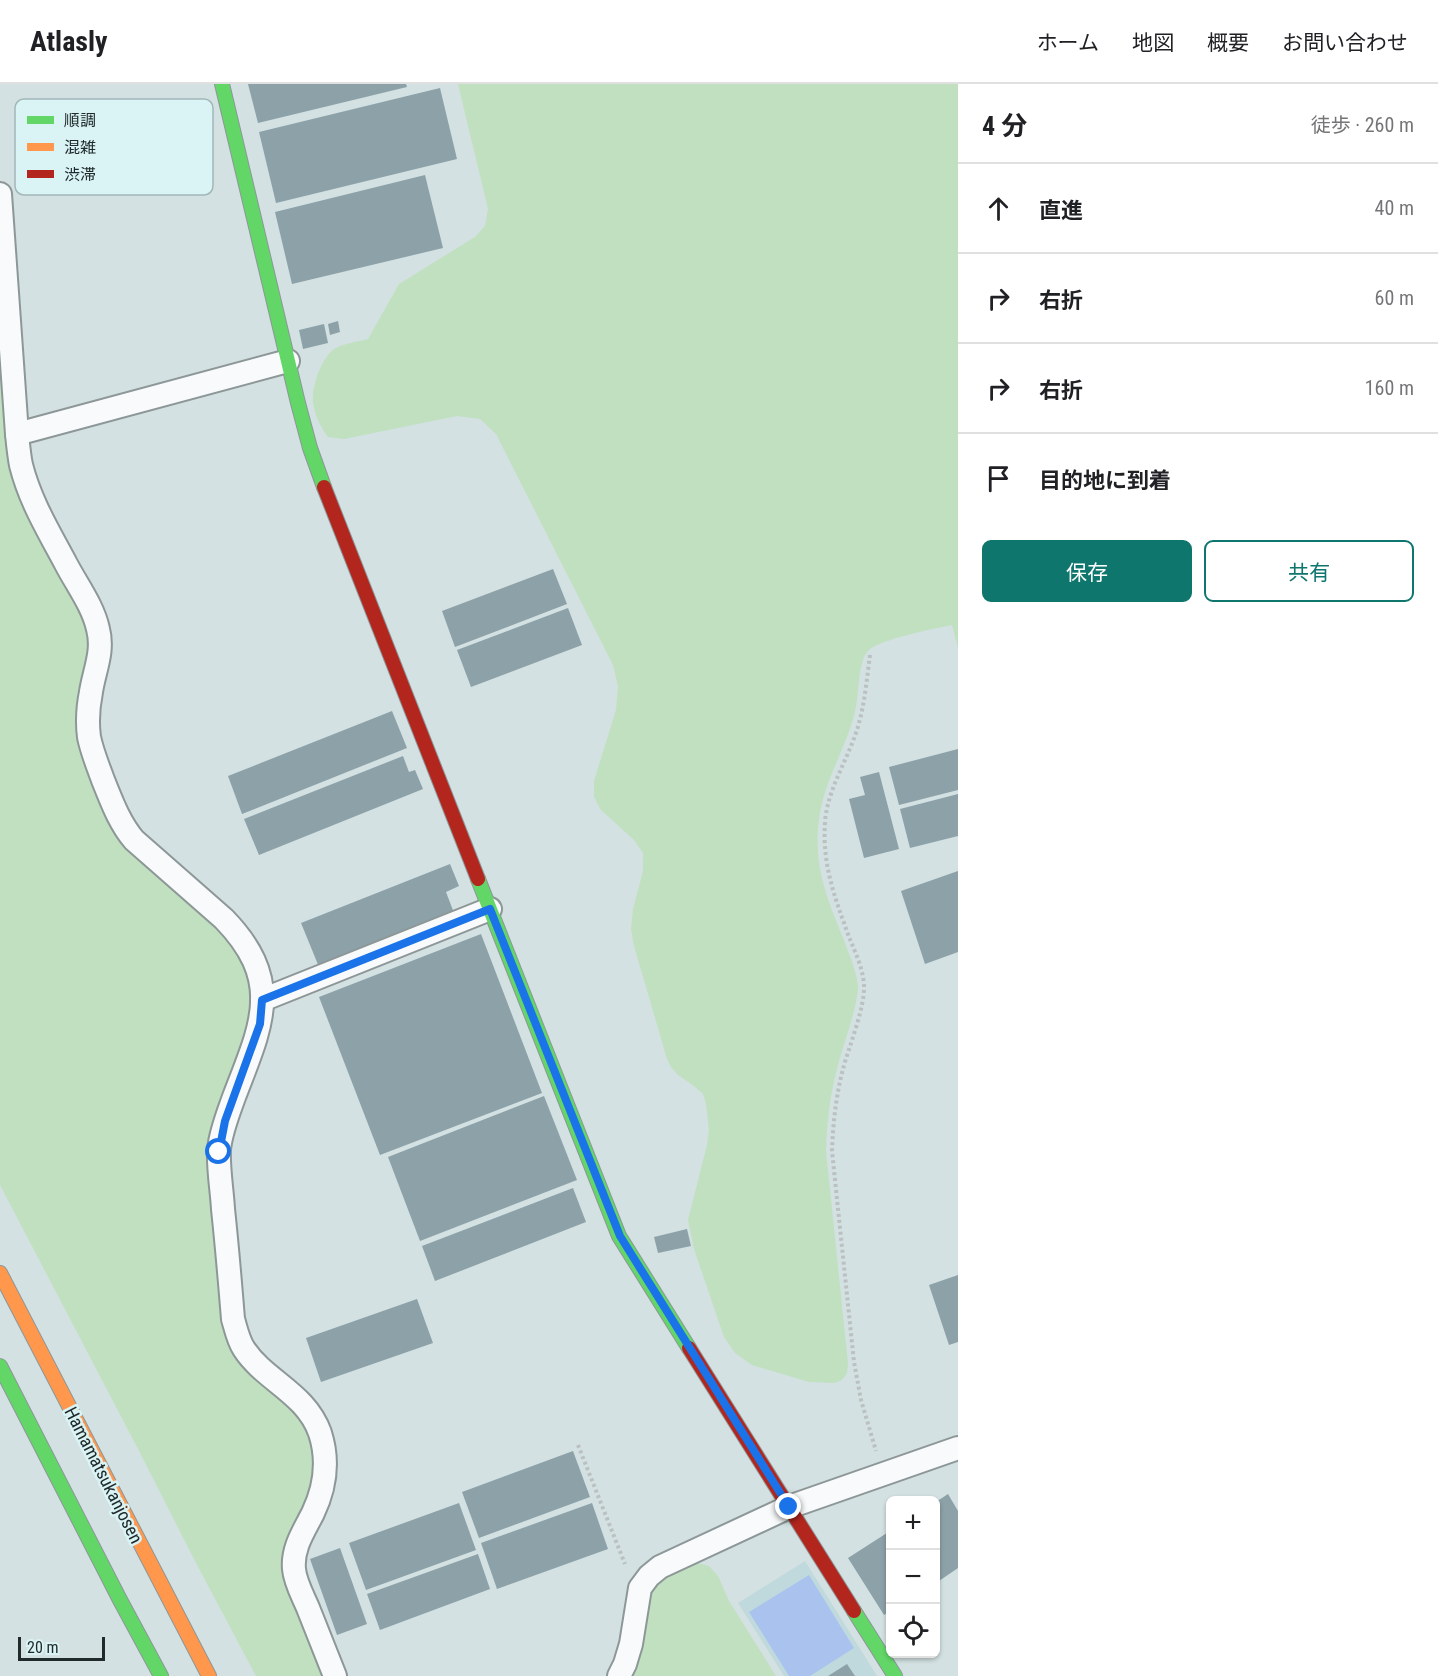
<!DOCTYPE html>
<html lang="ja">
<head>
<meta charset="utf-8">
<style>
  body { margin:0; font-family:"Roboto Condensed","Noto Sans JP",sans-serif; background:#f2f2f2; color:#202124 }
  .controls { position:absolute; right:18px; bottom:18px; display:grid; overflow:hidden; border-radius:9px; box-shadow:0 2px 4px #0004 }
  .controls button { width:54px; height:54px; display:grid; place-items:center; padding:0; border:0; border-bottom:2px solid #e0e0e0; background:#fff; color:#202124; font:30px sans-serif }
  .scale { position:absolute; left:18px; bottom:15px; width:87px; box-sizing:border-box; padding-left:6px; border:3px solid #212a2b; border-top:0; font-size:16px; line-height:21px; white-space:nowrap; color:#212a2b; -webkit-text-stroke:4px #daf3f5; paint-order:stroke }
  .stop { position:absolute; width:18px; height:18px; margin:-14px; border:4px solid #1a73e8; border-radius:50%; background:#fff }
  .stop.end { background:#1a73e8; border-color:#fff; box-shadow:0 2px 6px #0008 }
  .list { margin:0; padding:0; list-style:none }
  h2 { display:flex; justify-content:space-between; align-items:center; height:78px; margin:0; padding:0 24px; font-size:26px }
  h2 small { font-size:20px; font-weight:400; color:#757577 }
  .list li { display:grid; grid-template-columns:39px 1fr auto; gap:18px; align-items:center; box-sizing:border-box; height:90px; padding:0 24px; border-top:2px solid #e0e0e0 }
  .list b { display:block; font-size:22px; white-space:nowrap }
  .list em { font-size:20px; font-style:normal; color:#757577 }
  .actions { display:flex; gap:12px; padding:18px 24px }
  .actions a { flex:1; padding:14px 0; border:2px solid #0f766e; border-radius:9px; text-align:center; font-size:21px; color:#0f766e }
  .actions .main { background:#0f766e; color:#fff }
  .icon { flex:none; width:33px; height:33px; fill:none; stroke:currentColor; stroke-width:2; stroke-linecap:round; stroke-linejoin:round }
  .map { position:relative; flex:none; width:958px; height:1592px; overflow:hidden }
  header { display:flex; align-items:center; gap:36px; box-sizing:border-box; height:84px; padding:0 30px; background:#fff; border-bottom:2px solid #e0e0e0 }
  header strong { font-size:28px }
  nav { display:flex; gap:33px; margin-inline-start:auto; font-size:21px }
  main { display:flex }
  aside { flex:1; background:#fff }
  .map>svg:first-child { display:block }
  .built { fill:#c0d9dc }
  .green { fill:#c0e0c0 }
  .water { fill:#a9c3ee }
  .building { fill:#8ca1a8 }
  .lines { fill:none; stroke-linecap:round; stroke-linejoin:round }
  .street-casing { stroke:#8d9798; stroke-width:26 }
  .fast-casing { stroke:#8d9798; stroke-width:16 }
  .slow-casing { stroke:#8d9798; stroke-width:16 }
  .jam-casing { stroke:#8d9798; stroke-width:16 }
  .path { stroke:#bbc0c0; stroke-width:4; stroke-dasharray:3 3; stroke-linecap:butt }
  .street { stroke:#f8fafb; stroke-width:22 }
  .fast { stroke:#63d668; stroke-width:14 }
  .slow { stroke:#ff974d; stroke-width:14 }
  .jam { stroke:#b3261e; stroke-width:14 }
  .route { stroke:#1a73e8; stroke-width:8 }
  .labels { text-anchor:middle; dominant-baseline:central; stroke-width:5; stroke-linejoin:round; paint-order:stroke }
  .street-label { font-size:18px; fill:#212a2b; stroke:#daf3f5 }
  .key { fill:#daf3f5; stroke:#a2b7b8; stroke-width:1.5 }
  .key-label { font-size:16px; fill:#212a2b }
</style>
</head>
<body>
<header>
<strong>Atlasly</strong>
<nav><a>ホーム</a><a>地図</a><a>概要</a><a>お問い合わせ</a></nav>
</header>
<main>
<div class="map">
<svg width="958" height="1592" viewBox="0 0 958 1592">
  <rect width="100%" height="100%" fill="#d3e1e2"/>
  <polygon class="built" points="805,1477 877,1592 784,1592 738,1519"/>
  <g class="green">
    <path d="M458,0h500v564l-6,-23c-19,4 -71,14 -83,25 -11,9 -10,42 -13,57 -8,39 -32,72 -37,112 -2,16 -2,33 1,50 5,28 18,55 28,82 4,11 9,23 10,35 0,20 -15,59 -20,79 -8,29 -11,56 -12,86l22,212 -1,10 -5,7 -8,3 -25,-1 -57,-17 -17,-12 -11,-16 -30,-88 -6,-29 19,-75 2,-15 -3,-26 -3,-10 -9,-8 -16,-11 -7,-8 -4,-8 -33,-113 -3,-17 2,-20 10,-38v-18l-9,-13 -33,-30 -7,-13v-16l22,-71 2,-24 -5,-21 -117,-231 -16,-15 -23,-3 -113,23 -16,-2c-8,-11 -13,-21 -15,-35 -2,-14 9,-47 23,-54 9,-5 22,-6 32,-9l31,-55 76,-47 10,-11 3,-17z"/>
    <polygon points="0,242 8,351 85,532 91,565 108,733 218,841 241,870 253,904 252,938 217,1035 225,1236 302,1334 316,1369 313,1407 293,1448 327,1592 256,1592 195,1477 137,1363 0,1101"/>
    <polygon points="697,1479 709,1482 718,1492 729,1517 776,1592 628,1592 646,1519 655,1498 685,1481"/>
  </g>
  <polygon class="water" points="809,1491 854,1564 810,1592 789,1592 749,1528"/>
  <g class="building">
    <polygon points="248,0 406,0 407,3 258,39"/>
    <polygon points="440,4 457,75 276,119 259,48"/>
    <polygon points="425,91 443,164 292,200 275,128"/>
    <polygon points="338,237 340,248 330,251 328,240"/>
    <polygon points="324,240 328,259 303,265 299,246"/>
    <polygon points="553,485 567,520 455,563 442,527"/>
    <polygon points="568,524 582,561 471,603 457,566"/>
    <polygon points="392,627 407,664 242,730 228,692"/>
    <polygon points="958,665 958,706 899,721 889,683"/>
    <polygon points="403,672 409,688 415,686 423,705 259,771 244,735"/>
    <polygon points="879,688 899,765 864,774 849,715 865,711 860,693"/>
    <polygon points="958,710 958,752 910,764 900,725"/>
    <polygon points="450,780 459,802 446,808 454,829 319,883 301,839"/>
    <polygon points="958,787 958,868 925,880 901,807"/>
    <polygon points="481,850 542,1009 380,1071 319,913"/>
    <polygon points="544,1012 577,1096 420,1157 388,1073"/>
    <polygon points="573,1104 586,1138 435,1197 422,1162"/>
    <polygon points="687,1145 691,1162 658,1169 654,1153"/>
    <polygon points="958,1191 958,1258 949,1261 929,1201"/>
    <polygon points="417,1215 433,1259 321,1298 306,1254"/>
    <polygon points="573,1367 590,1413 479,1454 462,1408"/>
    <polygon points="948,1410 958,1427 958,1484 936,1499 936,1418"/>
    <polygon points="459,1419 476,1466 366,1506 349,1459"/>
    <polygon points="592,1419 608,1465 497,1505 481,1459"/>
    <polygon points="890,1447 890,1527 884,1531 848,1474"/>
    <polygon points="340,1464 367,1540 337,1551 310,1475"/>
    <polygon points="478,1470 490,1505 380,1546 367,1510"/>
    <polygon points="847,1580 855,1592 828,1592"/>
  </g>
  <g class="lines">
    <g class="street-casing">
      <g id="street">
        <path d="M0,110l17,240c1,10 2,21 4,31 9,36 28,67 45,99 11,21 27,42 32,65 6,23 -4,42 -7,63 -3,15 -4,30 -2,45 3,15 9,29 14,43 9,22 16,42 31,60l90,79c61,63 37,107 10,178 -6,17 -13,34 -15,52 -1,20 3,41 4,60 4,37 7,73 10,110 3,10 5,21 11,30 21,32 62,44 76,84 9,28 5,55 -7,80 -9,18 -21,35 -19,56 1,13 9,27 14,39 9,23 18,45 27,68"/>
        <polyline points="17,350 288,277"/>
        <polyline points="262,916 490,825"/>
        <polyline points="619,1592 625,1580 631,1560 640,1504 649,1492 660,1483 789,1423 958,1364"/>
      </g>
    </g>
    <g class="fast-casing">
      <g id="fast">
        <polyline points="222,0 298,319 310,364 324,403"/>
        <polyline points="478,795 619,1152 689,1264"/>
        <polyline points="0,1282 120,1516 161,1592"/>
        <polyline points="854,1527 895,1592"/>
      </g>
    </g>
    <g class="slow-casing">
      <polyline id="slow" points="0,1189 209,1592"/>
    </g>
    <g class="jam-casing">
      <g id="jam">
        <polyline points="324,403 478,795"/>
        <polyline points="689,1264 854,1527"/>
      </g>
    </g>
    <g class="path">
      <path d="M870,571c-3,22 -5,46 -11,68 -9,34 -31,63 -34,99 -3,43 10,76 24,115 6,15 14,31 15,48 1,23 -15,61 -21,84 -7,27 -10,54 -11,82l22,211 7,38 15,51"/>
      <polyline points="578,1361 625,1480"/>
    </g>
    <use href="#street" class="street"/>
    <use href="#fast" class="fast"/>
    <use href="#slow" class="slow"/>
    <use href="#jam" class="jam"/>
  </g>
  <g class="lines">
    <polyline class="route" points="219,1068 225,1037 260,940 262,916 490,825 620,1152 789,1423"/>
  </g>
  <g class="labels">
    <g class="street-label">
      <text transform="translate(104 1391) rotate(63)">Hamamatsukanjosen</text>
    </g>
  </g>
  <rect x="15" y="15" width="198" height="96" rx="9" class="key"/>
  <rect x="27" y="32" width="27" height="8" fill="#63d668"/>
  <rect x="27" y="59" width="27" height="8" fill="#ff974d"/>
  <rect x="27" y="86" width="27" height="8" fill="#b3261e"/>
  <g class="key-label">
    <text x="64" y="42">順調</text>
    <text x="64" y="69">混雑</text>
    <text x="64" y="96">渋滞</text>
  </g>
</svg>
<div class="controls">
<button>+</button>
<button>−</button>
<button><svg class="icon" aria-label="locate" viewBox="0 0 24 24"><circle cx="12" cy="12" r="6"/><path d="M12 2v4M12 18v4M2 12h4M18 12h4"/></svg></button>
</div>
<div class="scale">20 m</div>
<div class="stop" style="left:219px;top:1068px"></div>
<div class="stop end" style="left:789px;top:1423px"></div>
</div>
<aside>
<h2>4 分<small>徒歩 · 260 m</small></h2>
<ul class="list">
<li><svg class="icon" aria-label="ahead" viewBox="0 0 24 24"><path d="M12 20V5M6 11l6-6 6 6"/></svg><div><b>直進</b></div><em>40 m</em></li>
<li><svg class="icon" aria-label="right" viewBox="0 0 24 24"><path d="M7 20v-9h11M14 6l5 5-5 5"/></svg><div><b>右折</b></div><em>60 m</em></li>
<li><svg class="icon" aria-label="right" viewBox="0 0 24 24"><path d="M7 20v-9h11M14 6l5 5-5 5"/></svg><div><b>右折</b></div><em>160 m</em></li>
<li><svg class="icon" aria-label="arrive" viewBox="0 0 24 24"><path d="M6 21V4h12l-3 4 3 4H6"/></svg><div><b>目的地に到着</b></div></li>
</ul>
<div class="actions"><a class="main">保存</a><a>共有</a></div>
</aside>
</main>
</body>
</html>
